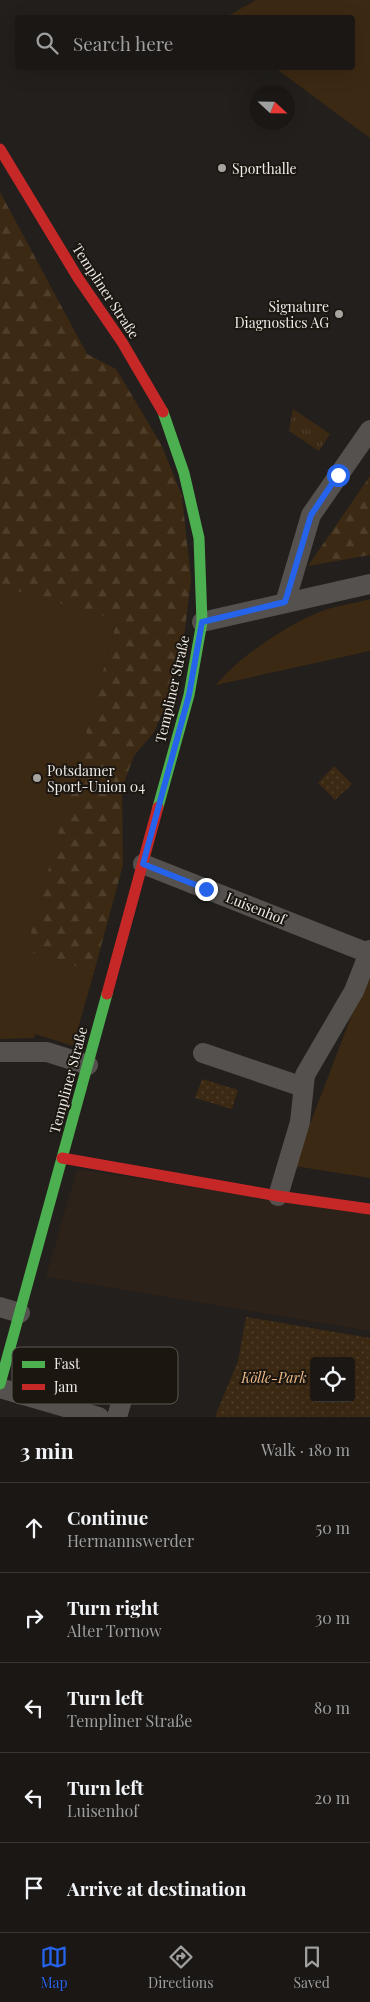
<!DOCTYPE html>
<html lang="en">
<head>
<meta charset="utf-8">
<style>
  body { margin:0; font-family:"Playfair Display",serif; background:#23201e; color:#f1f3f6 }
  .controls { position:absolute; right:15px; bottom:15px; display:grid; overflow:hidden; border-radius:5px; box-shadow:0 5px 20px #0002 }
  .controls button { width:45px; height:45px; display:grid; place-items:center; padding:0; border:0; border-bottom:1px solid #383634; background:#1a1715; color:#f1f3f6; font:25px sans-serif }
  .compass { position:absolute; left:250px; top:85px; width:45px; height:45px; border-radius:50%; background:#1a1715; box-shadow:0 5px 20px #0002; rotate:112deg }
  .stop { position:absolute; width:15px; height:15px; margin:-11px; border:4px solid #2563eb; border-radius:50%; background:#fff }
  .stop.end { background:#2563eb; border-color:#fff; box-shadow:0 1px 5px #0008 }
  .list { margin:0; padding:0; list-style:none }
  h2 { display:flex; justify-content:space-between; align-items:center; height:65px; margin:0; padding:0 20px; font-size:21px }
  h2 small { font-size:16px; font-weight:400; color:#9f9fa0 }
  .list li { display:grid; grid-template-columns:32px 1fr auto; gap:15px; align-items:center; box-sizing:border-box; height:90px; padding:0 20px; border-top:1px solid #383634 }
  .list b { display:block; font-size:19px; white-space:nowrap }
  .list p { margin:0; font-size:16px; white-space:nowrap; color:#9f9fa0 }
  .list em { font-size:16px; font-style:normal; color:#9f9fa0 }
  .icon { flex:none; width:28px; height:28px; fill:none; stroke:currentColor; stroke-width:2; stroke-linecap:round; stroke-linejoin:round }
  .map { position:relative; flex:none; width:370px; height:1417px; overflow:hidden }
  .search { position:absolute; background:#1a1715; box-shadow:0 5px 20px #0002; left:15px; right:15px; top:15px; height:55px; display:flex; align-items:center; gap:12px; box-sizing:border-box; padding:0 18px; border-radius:5px; color:#9f9fa0; font-size:19px }
  .sheet { height:515px; background:#1a1715 }
  nav { display:flex; justify-content:space-around; align-items:center; box-sizing:border-box; height:70px; border-top:1px solid #383634; background:#1a1715; font-size:14px; color:#9f9fa0 }
  nav a { display:grid; justify-items:center; gap:2px }
  nav .on { color:#2563eb }
  .map>svg:first-child { display:block }
  .built { fill:#2c2219 }
  .grass { fill:url(#grass-tufts) }
  .forest { fill:url(#forest-firs) }
  .park { fill:url(#park-dots); fill-rule:evenodd }
  .garden { fill:#3c2913 }
  .lines { fill:none; stroke-linecap:round; stroke-linejoin:round }
  .street { stroke:#54514e; stroke-width:20 }
  .fast { stroke:#4caf50; stroke-width:11 }
  .jam { stroke:#c62828; stroke-width:11 }
  .route { stroke:#2563eb; stroke-width:6 }
  .poi-dot { fill:#a7a39f; stroke:#1b1610; stroke-width:2 }
  .labels { text-anchor:middle; dominant-baseline:central; stroke-width:4; stroke-linejoin:round; paint-order:stroke }
  .poi-label { font-size:14px; fill:#eeeae6; stroke:#1b1610; text-anchor:start }
  .street-label { font-size:14px; fill:#eeeae6; stroke:#1b1610 }
  .park-label { font-size:14px; font-style:italic; fill:#efbb88; stroke:#1b1610 }
  .key { fill:#1b1610; stroke:#5a5650; stroke-width:1 }
  .key-label { font-size:14px; fill:#eeeae6 }
</style>
</head>
<body>
<div class="map">
<svg width="370" height="1417" viewBox="0 0 370 1417">
  <defs>
    <pattern id="grass-tufts" width="24" height="20" patternUnits="userSpaceOnUse" patternTransform="scale(1.25)"><rect width="24" height="20" fill="#3c2913"/><path d="M3 7l-1-3M5 7V3M7 7l1-3M15 17l-1-3M17 17v-4M19 17l1-3" fill="none" stroke="#4f3e2a"/></pattern>
    <pattern id="forest-firs" width="22" height="20" patternUnits="userSpaceOnUse" patternTransform="scale(1.25)"><rect width="22" height="20" fill="#3c2913"/><path d="M5 1l3.5 6h-7zM16 11l3.5 6h-7z" fill="#4f3e2a"/></pattern>
    <pattern id="park-dots" width="8" height="8" patternUnits="userSpaceOnUse" patternTransform="scale(1.25)"><rect width="8" height="8" fill="#3c2913"/><path d="M2 2h.1M6 6h.1" fill="none" stroke="#4f3e2a" stroke-width="1.8" stroke-linecap="round"/></pattern>
  </defs>
  <rect width="100%" height="100%" fill="#221f1c"/>
  <polygon class="built" points="77,1169 370,1214 370,1331 46,1277"/>
  <polygon class="grass" points="293,409 330,434 319,451 289,431"/>
  <g class="forest">
    <polygon points="0,192 87,354 116,369 124,382 162,446 182,496 191,579 185,630 169,698 154,732 134,756 122,788 123,865 94,972 25,951 117,620 0,587"/>
    <polygon points="370,476 370,555 308,566"/>
  </g>
  <g class="park">
    <polygon points="334,766 352,784 335,800 318,783"/>
    <polygon points="202,1079 238,1090 232,1109 195,1098"/>
    <path d="M246,1317l124,21v79h-155l23,-56zM314,1361h37v37h-37z"/>
  </g>
  <g class="garden">
    <polygon points="256,0 370,0 370,138 275,68 352,68 352,18 226,17"/>
    <polygon points="0,586 117,620 26,951 94,972 73,1046 35,1034 34,1038 0,1039"/>
    <path d="M370,599v52l-154,34c23,-28 68,-58 101,-72 16,-7 36,-9 53,-14z"/>
    <polygon points="370,967 370,1178 294,1166"/>
  </g>
  <g class="lines">
    <g class="street">
      <polyline points="285,603 311,515 370,430"/>
      <polyline points="202,622 370,584"/>
      <polyline points="143,864 363,951 369,953 370,950"/>
      <polyline points="0,1052 47,1052 88,1065"/>
      <polyline points="203,1053 303,1087"/>
      <polyline points="278,1196 300,1122 305,1075 354,991 369,953"/>
      <polyline points="0,1307 20,1313"/>
      <polyline points="0,1388 99,1417"/>
      <polyline points="117,1417 133,1362"/>
    </g>
    <g class="fast">
      <polyline points="158,807 189,695 202,622 199,538 184,473 163,412"/>
      <polyline points="0,1384 107,994"/>
    </g>
    <g class="jam">
      <polyline points="0,149 78,278 122,342 163,412"/>
      <polyline points="107,994 158,807"/>
      <polyline points="62,1158 278,1196 370,1209"/>
    </g>
  </g>
  <g class="lines">
    <polyline class="route" points="206,889 143,864 189,695 202,622 285,602 311,515 338,475"/>
  </g>
  <g class="poi-dot">
    <circle cx="222" cy="168" r="5"/>
    <circle cx="339" cy="314" r="5"/>
    <circle cx="37" cy="778" r="5"/>
  </g>
  <g class="labels">
    <g class="poi-label">
      <text x="232" y="168">Sporthalle</text>
      <text x="329" y="306" text-anchor="end">Signature<tspan x="329" dy="16">Diagnostics AG</tspan></text>
      <text x="47" y="770">Potsdamer<tspan x="47" dy="16">Sport-Union 04</tspan></text>
    </g>
    <g class="street-label">
      <text transform="translate(106 291) rotate(57)">Templiner Straße</text>
      <text transform="translate(172 689) rotate(-77)">Templiner Straße</text>
      <text transform="translate(256 908) rotate(22)">Luisenhof</text>
      <text transform="translate(68 1080) rotate(-75)">Templiner Straße</text>
    </g>
    <g class="park-label">
      <text x="274" y="1377">Kölle-Park</text>
    </g>
  </g>
  <rect x="12" y="1347" width="166" height="57" rx="8" class="key"/>
  <rect x="22" y="1361" width="23" height="7" fill="#4caf50"/>
  <rect x="22" y="1384" width="23" height="6" fill="#c62828"/>
  <g class="key-label">
    <text x="54" y="1369">Fast</text>
    <text x="54" y="1392">Jam</text>
  </g>
</svg>
<div class="controls">
<button><svg class="icon" aria-label="locate" viewBox="0 0 24 24"><circle cx="12" cy="12" r="6"/><path d="M12 2v4M12 18v4M2 12h4M18 12h4"/></svg></button>
</div>
<svg class="compass" viewBox="-18 -18 36 36"><path d="M0-13l5 13h-10z" fill="#e53935"/><path d="M0 13l5-13h-10z" fill="#9f9fa0"/></svg>
<div class="stop" style="left:338px;top:475px"></div>
<div class="stop end" style="left:206px;top:889px"></div>
<div class="search"><svg class="icon" aria-label="search" viewBox="0 0 24 24"><circle cx="10" cy="10" r="6"/><path d="M15 15l6 6"/></svg>Search here</div>
</div>
<section class="sheet">
<h2>3 min<small>Walk · 180 m</small></h2>
<ul class="list">
<li><svg class="icon" aria-label="ahead" viewBox="0 0 24 24"><path d="M12 20V5M6 11l6-6 6 6"/></svg><div><b>Continue</b><p>Hermannswerder</p></div><em>50 m</em></li>
<li><svg class="icon" aria-label="right" viewBox="0 0 24 24"><path d="M7 20v-9h11M14 6l5 5-5 5"/></svg><div><b>Turn right</b><p>Alter Tornow</p></div><em>30 m</em></li>
<li><svg class="icon" aria-label="left" viewBox="0 0 24 24"><path d="M17 20v-9H6M10 6l-5 5 5 5"/></svg><div><b>Turn left</b><p>Templiner Straße</p></div><em>80 m</em></li>
<li><svg class="icon" aria-label="left" viewBox="0 0 24 24"><path d="M17 20v-9H6M10 6l-5 5 5 5"/></svg><div><b>Turn left</b><p>Luisenhof</p></div><em>20 m</em></li>
<li><svg class="icon" aria-label="arrive" viewBox="0 0 24 24"><path d="M6 21V4h12l-3 4 3 4H6"/></svg><div><b>Arrive at destination</b></div></li>
</ul>
</section>
<nav>
<a class="on"><svg class="icon" aria-label="map" viewBox="0 0 24 24"><path d="M3 6l6-2 6 2 6-2v14l-6 2-6-2-6 2zM9 4v14M15 6v14"/></svg>Map</a>
<a><svg class="icon" aria-label="directions" viewBox="0 0 24 24"><path d="M12 3l9 9-9 9-9-9zM9 14v-3h6M13 9l2 2-2 2"/></svg>Directions</a>
<a><svg class="icon" aria-label="saved" viewBox="0 0 24 24"><path d="M7 4h10v16l-5-4-5 4z"/></svg>Saved</a>
</nav>
</body>
</html>
